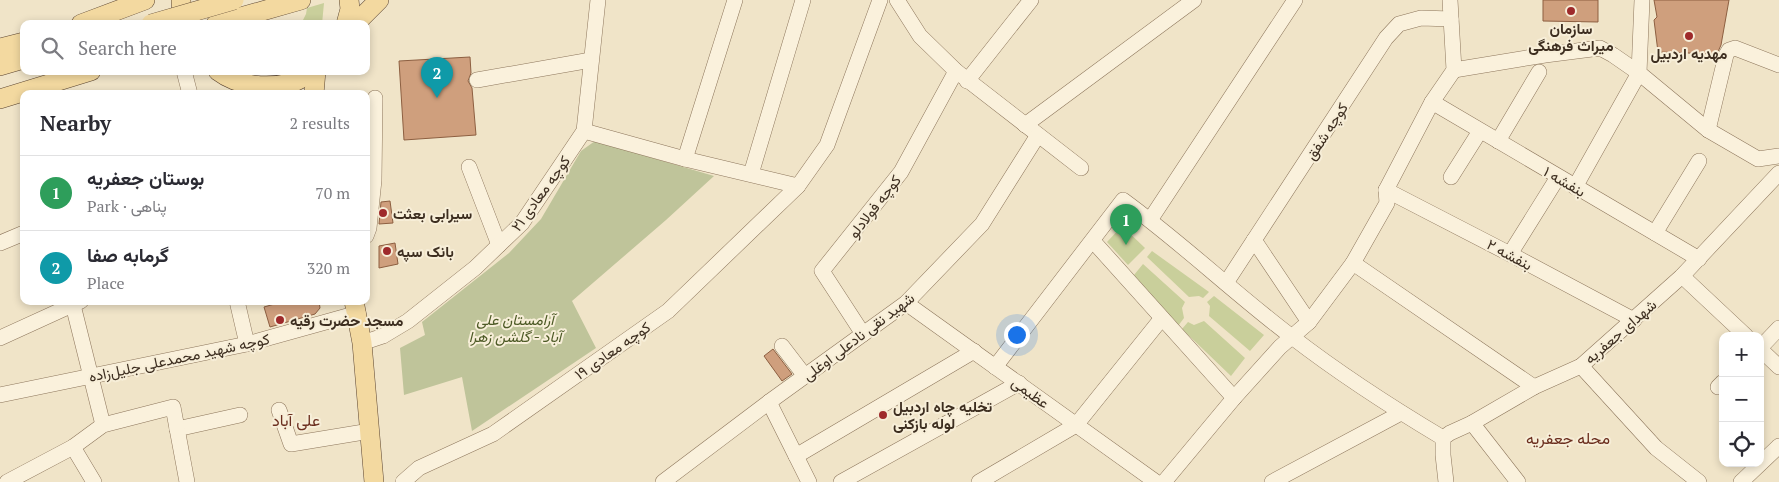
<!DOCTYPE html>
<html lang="en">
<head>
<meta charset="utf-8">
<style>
  body { margin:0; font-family:"PT Serif",Vazirmatn,serif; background:#f7f7f7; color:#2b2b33 }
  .controls { position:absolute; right:15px; bottom:15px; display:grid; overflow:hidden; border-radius:10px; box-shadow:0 2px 8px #0003 }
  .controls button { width:45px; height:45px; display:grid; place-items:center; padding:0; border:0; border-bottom:1px solid #e1e1e2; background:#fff; color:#2b2b33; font:25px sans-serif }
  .you { position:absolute; left:1016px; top:334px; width:18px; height:18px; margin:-12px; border:4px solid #fff; border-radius:50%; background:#1a73e8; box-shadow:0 0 0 8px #1a73e833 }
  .badge { display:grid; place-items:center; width:32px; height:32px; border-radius:50%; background:#7c3aed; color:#fff; font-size:16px; font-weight:700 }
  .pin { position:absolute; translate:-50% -41px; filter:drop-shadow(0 1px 2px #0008) }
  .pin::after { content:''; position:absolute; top:26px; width:18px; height:15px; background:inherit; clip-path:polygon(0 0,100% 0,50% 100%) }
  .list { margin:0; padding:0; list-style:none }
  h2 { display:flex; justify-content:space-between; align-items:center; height:65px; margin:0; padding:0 20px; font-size:21px }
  h2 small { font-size:16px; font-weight:400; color:#7c7c81 }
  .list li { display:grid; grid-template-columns:32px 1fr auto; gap:15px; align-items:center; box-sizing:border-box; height:75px; padding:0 20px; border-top:1px solid #e1e1e2 }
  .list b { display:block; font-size:19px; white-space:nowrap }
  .list p { margin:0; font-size:16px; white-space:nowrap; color:#7c7c81 }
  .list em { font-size:16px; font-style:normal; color:#7c7c81 }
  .icon { flex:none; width:28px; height:28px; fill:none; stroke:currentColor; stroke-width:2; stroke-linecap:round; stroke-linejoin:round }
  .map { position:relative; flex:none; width:1779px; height:482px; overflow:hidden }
  .search { position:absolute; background:#fff; box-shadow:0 2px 8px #0003; left:20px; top:20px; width:350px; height:55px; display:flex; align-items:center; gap:12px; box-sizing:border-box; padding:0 18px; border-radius:10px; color:#7c7c81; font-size:19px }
  .panel { position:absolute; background:#fff; box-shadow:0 2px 8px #0003; left:20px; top:90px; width:350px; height:215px; border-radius:10px }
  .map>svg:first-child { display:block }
  .green { fill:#c9cf9b }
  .cemetery { fill:#bfc49a }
  .building { fill:#cf9f7d; stroke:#8d5f41 }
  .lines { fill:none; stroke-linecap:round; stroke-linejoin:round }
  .minor-casing { stroke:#8d765c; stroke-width:16 }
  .major-casing { stroke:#5b4430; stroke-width:20 }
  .minor { stroke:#faf1dc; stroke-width:15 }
  .major { stroke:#f3d9a0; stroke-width:19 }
  .major-bridge-casing { stroke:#5b4430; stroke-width:20; stroke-linecap:butt }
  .major-bridge { stroke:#f3d9a0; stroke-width:19 }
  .poi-dot { fill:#9e2a2b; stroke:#f7eed8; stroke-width:2 }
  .labels { text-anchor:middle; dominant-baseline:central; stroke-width:4; stroke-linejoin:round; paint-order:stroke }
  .poi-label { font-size:15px; font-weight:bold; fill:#3d2e20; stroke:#f7eed8; text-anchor:start }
  .street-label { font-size:15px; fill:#3d2e20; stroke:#f7eed8 }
  .park-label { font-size:15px; font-style:italic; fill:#4d5a26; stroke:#f7eed8 }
  .neighbourhood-label { font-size:16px; fill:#6b2e1e; stroke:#f7eed8 }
</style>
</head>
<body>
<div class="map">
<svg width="1779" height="482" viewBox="0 0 1779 482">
  <rect width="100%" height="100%" fill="#f0e4c8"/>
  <g class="green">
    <polygon points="324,3 322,24 301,24 306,14 307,8"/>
    <polygon points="1122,226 1145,248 1128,265 1107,242"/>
    <polygon points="1152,251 1209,292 1203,298 1199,296 1189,297 1147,257"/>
    <polygon points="1143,264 1185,302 1182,308 1184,318 1178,326 1134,275"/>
    <polygon points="1214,296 1264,335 1250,351 1209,316 1210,306 1207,302"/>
    <polygon points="1204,321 1245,358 1231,376 1182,329 1188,322 1194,325"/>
  </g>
  <polygon class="cemetery" points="595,141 714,176 666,220 572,301 596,348 472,431 462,377 404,395 400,348 425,335 422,322 509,253 541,219 581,151"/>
  <g class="building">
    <polygon points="1543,0 1598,0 1598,22 1543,21"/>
    <polygon points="1654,0 1729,0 1721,45 1717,54 1658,52 1654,20 1657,17"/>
    <polygon points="470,57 471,73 468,81 472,88 476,135 404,140 399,61"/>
    <polygon points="390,201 393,223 379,224 381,202"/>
    <polygon points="395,243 398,264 379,268 379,246"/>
    <polygon points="285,301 319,301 320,308 315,314 270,327 264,307"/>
    <polygon points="773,349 792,374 782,381 764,356"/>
  </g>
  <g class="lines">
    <g class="minor-casing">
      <g id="minor">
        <polyline points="897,0 920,36 956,71 1081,168"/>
        <polyline points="1642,0 1639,73 1708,130 1758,159 1779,156"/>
        <polyline points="1454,70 1545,55 1600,48 1613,55 1639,73 1575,187"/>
        <polyline points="184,71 190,94"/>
        <polyline points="477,80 591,60"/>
        <polyline points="967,81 1031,0"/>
        <polyline points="1432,102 1699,259"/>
        <polyline points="1025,125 1194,0"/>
        <polyline points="1708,130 1726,55 1729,50 1735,48 1779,65"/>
        <polyline points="584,131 685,159 798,186"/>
        <polyline points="1498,141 1539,72"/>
        <polyline points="685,159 735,0"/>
        <polyline points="469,167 499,245"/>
        <polyline points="751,174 803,0"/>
        <polyline points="1451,177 1480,131"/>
        <polyline points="1386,190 1510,254 1634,320"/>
        <polyline points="1150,220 1295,0"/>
        <polyline points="1655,233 1699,161"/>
        <polyline points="366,236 369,228 374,180 375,98"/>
        <polyline points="1254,240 1309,322"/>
        <polyline points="1093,241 1234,398"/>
        <polyline points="0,243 24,233"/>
        <polyline points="1510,254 1558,177"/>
        <polyline points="1353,263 1534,387"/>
        <polyline points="1682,276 1746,336"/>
        <polyline points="1226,283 1386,38 1399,24 1421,18 1451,19"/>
        <polyline points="72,301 103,425"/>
        <polyline points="237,301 247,344"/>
        <polyline points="906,303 1156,482"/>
        <polyline points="863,334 822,271 901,172 956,71"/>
        <polyline points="0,338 81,301"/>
        <polyline points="362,343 383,336 408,321 475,268 522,223 584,131 598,0"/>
        <polyline points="782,346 805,376"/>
        <polyline points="1760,348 1779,328"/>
        <polyline points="1760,349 1779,367"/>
        <polyline points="1581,366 1656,448 1699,482"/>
        <path d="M995,367l128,-167c59,43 111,93 169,137 48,37 99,70 151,101"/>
        <polyline points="1718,387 1723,382"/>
        <polyline points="0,395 247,344 358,313"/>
        <polyline points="769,402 809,482"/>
        <polyline points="279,410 291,444 370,431"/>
        <polyline points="1472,423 1518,482"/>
        <polyline points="177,429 240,415"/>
        <polyline points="73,447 94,482"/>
        <polyline points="796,456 974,351"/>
        <polyline points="7,482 73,447 103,425 173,407 187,482"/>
        <polyline points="403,482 419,468 493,434 668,311 798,186 827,145 880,0"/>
        <polyline points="663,482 769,402 906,303 982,224 1038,135"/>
        <polyline points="841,482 1019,383"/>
        <polyline points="979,482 1076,425 1162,318"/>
        <polyline points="1164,482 1234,398 1280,347 1309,322 1353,263 1387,203 1386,190 1432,102 1454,70 1450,0"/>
        <polyline points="1272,482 1401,413"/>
        <polyline points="1446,482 1443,455 1443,438 1450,433 1472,423 1534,387 1581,366 1682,276 1779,173"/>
        <polyline points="1741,482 1779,446"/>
      </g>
    </g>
    <g class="major-casing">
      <g id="major">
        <polyline points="181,0 182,18 184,24"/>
        <polyline points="81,24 145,0"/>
        <polyline points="216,24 301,0"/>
        <polyline points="346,24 350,9 349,0"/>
        <polyline points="355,24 379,0"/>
        <polyline points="0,48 24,42"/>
        <polyline points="0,66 24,59"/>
        <path d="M218,71c21,16 51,18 75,11 7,-2 14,-7 21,-11"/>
        <polyline points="314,94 316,71"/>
        <polyline points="0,99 91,71"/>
        <polyline points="354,301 362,343 374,482"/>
      </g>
    </g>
    <use href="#minor" class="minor"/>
    <use href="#major" class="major"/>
    <g class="major-bridge-casing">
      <polyline id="major-bridge" points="151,24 234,0"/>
    </g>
    <use href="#major-bridge" class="major-bridge"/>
  </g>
  <g class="poi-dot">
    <circle cx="1571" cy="11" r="5"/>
    <circle cx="1689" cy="36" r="5"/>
    <circle cx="383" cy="213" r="5"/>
    <circle cx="387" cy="251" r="5"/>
    <circle cx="280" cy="320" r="5"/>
    <circle cx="883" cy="415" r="5"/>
  </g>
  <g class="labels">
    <g class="poi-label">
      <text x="1571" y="28" text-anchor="middle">سازمان<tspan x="1571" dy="17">میراث فرهنگی</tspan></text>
      <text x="1689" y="53" text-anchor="middle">مهدیه اردبیل</text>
      <text x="393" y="213">سیرابی بعثت</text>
      <text x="397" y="251">بانک سپه</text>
      <text x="290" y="320">مسجد حضرت رقیه</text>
      <text x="893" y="406">تخلیه چاه اردبیل<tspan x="893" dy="17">لوله بازکنی</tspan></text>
    </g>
    <g class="street-label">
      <text transform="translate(1326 131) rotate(-57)">کوچه شفق</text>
      <text transform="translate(1565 181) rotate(30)">بنفشه ۱</text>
      <text transform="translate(540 193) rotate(-54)">کوچه معادی ۲۱</text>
      <text transform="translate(874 206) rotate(-52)">کوچه فولادلو</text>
      <text transform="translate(1510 254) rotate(28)">بنفشه ۲</text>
      <text transform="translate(1620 331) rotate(-41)">شهدای جعفریه</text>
      <text transform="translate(858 336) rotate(-37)">شهید نقی نادعلی اوغلی</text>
      <text transform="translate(612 350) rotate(-35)">کوچه معادی ۱۹</text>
      <text transform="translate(179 357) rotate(-12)">کوچه شهید محمدعلی جلیل‌زاده</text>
      <text transform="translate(1031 392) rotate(36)">عظیمی</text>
    </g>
    <g class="park-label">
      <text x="515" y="319">آرامستان علی<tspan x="515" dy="17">آباد - گلشن زهرا</tspan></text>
    </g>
    <g class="neighbourhood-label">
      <text x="296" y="420">علی آباد</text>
      <text x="1568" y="438">محله جعفریه</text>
    </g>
  </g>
</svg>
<div class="controls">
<button>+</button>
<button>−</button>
<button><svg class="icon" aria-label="locate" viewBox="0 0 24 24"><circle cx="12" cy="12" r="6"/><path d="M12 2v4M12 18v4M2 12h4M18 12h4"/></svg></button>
</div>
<div class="you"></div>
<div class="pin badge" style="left:1126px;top:245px;background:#2e9e5b">1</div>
<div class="pin badge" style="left:437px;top:98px;background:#0f9aa8">2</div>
<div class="search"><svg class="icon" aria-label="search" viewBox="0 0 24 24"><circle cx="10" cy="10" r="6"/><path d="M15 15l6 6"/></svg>Search here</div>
<section class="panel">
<h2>Nearby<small>2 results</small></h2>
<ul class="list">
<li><span class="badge" style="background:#2e9e5b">1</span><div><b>بوستان جعفریه</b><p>Park · پناهی</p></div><em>70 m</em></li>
<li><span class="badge" style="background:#0f9aa8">2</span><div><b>گرمابه صفا</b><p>Place</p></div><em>320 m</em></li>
</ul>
</section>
</div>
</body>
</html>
